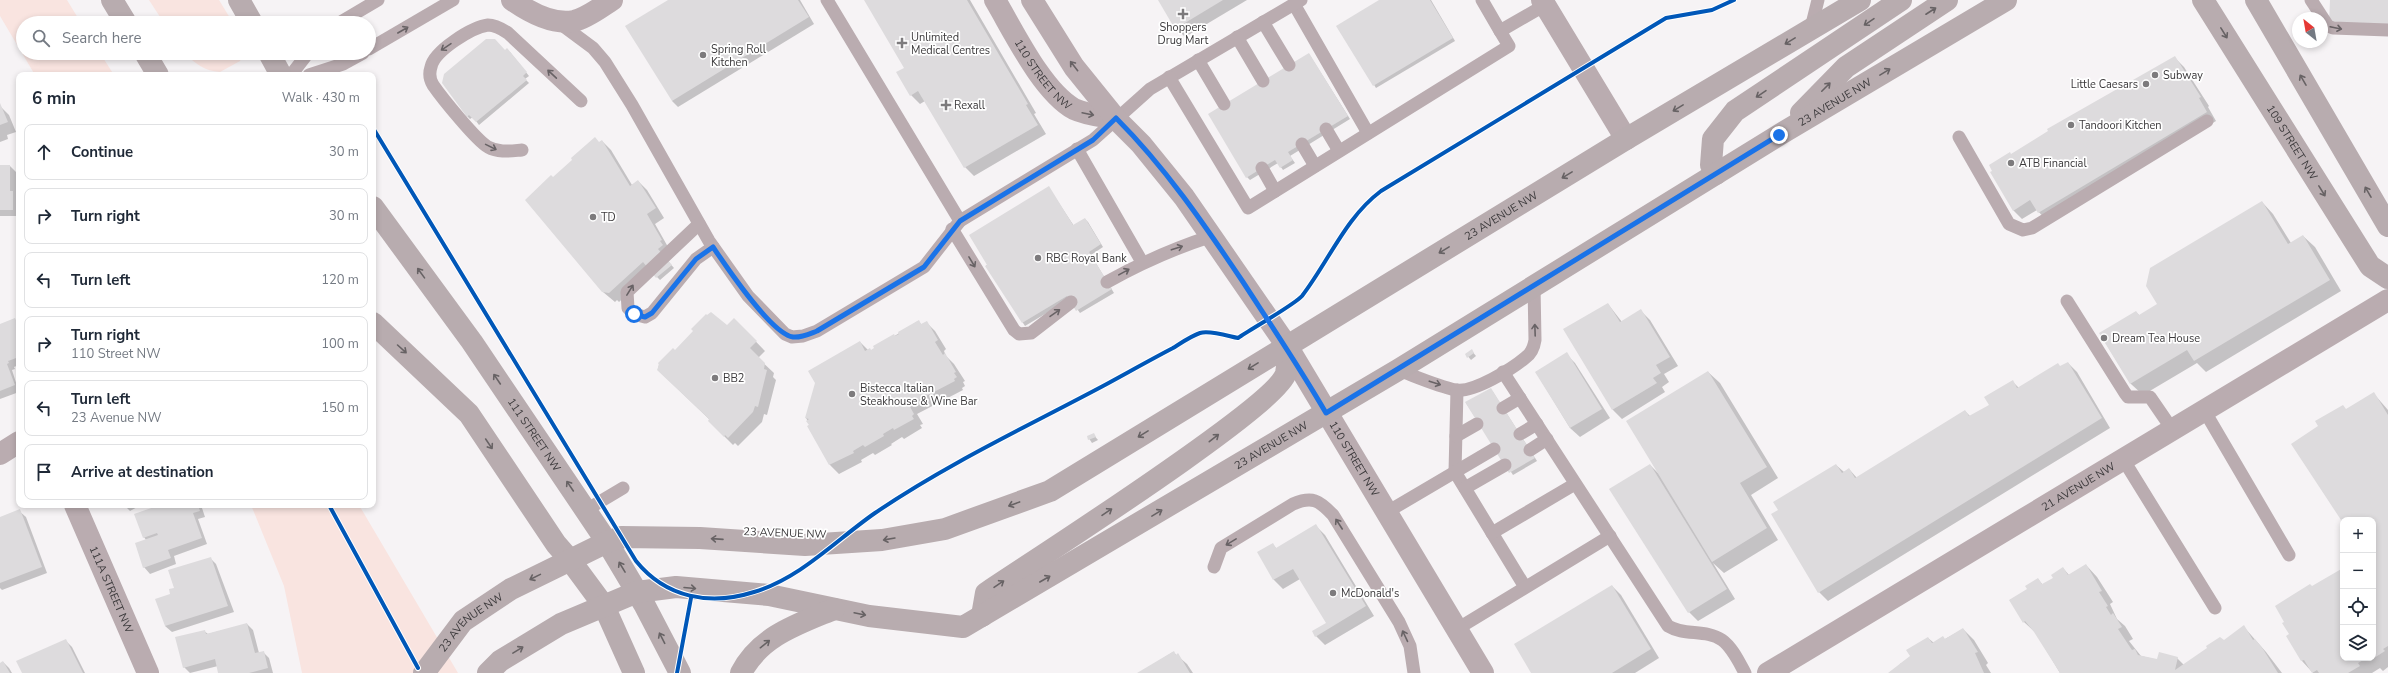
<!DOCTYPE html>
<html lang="en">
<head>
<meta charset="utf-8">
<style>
  body { margin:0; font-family:"Nunito Sans",sans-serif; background:#f2f2f3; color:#1f2937 }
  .controls { position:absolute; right:12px; bottom:12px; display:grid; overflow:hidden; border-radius:8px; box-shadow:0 2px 6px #0003 }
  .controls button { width:36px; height:36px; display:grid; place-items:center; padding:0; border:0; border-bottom:1px solid #e0e1e3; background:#fff; color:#1f2937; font:20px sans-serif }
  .compass { position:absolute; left:2292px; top:12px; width:36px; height:36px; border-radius:50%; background:#fff; box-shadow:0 2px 6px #0003; rotate:329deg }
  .stop { position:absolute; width:12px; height:12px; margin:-9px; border:3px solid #1a73e8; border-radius:50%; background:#fff }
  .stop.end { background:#1a73e8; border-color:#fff; box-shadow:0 1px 4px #0008 }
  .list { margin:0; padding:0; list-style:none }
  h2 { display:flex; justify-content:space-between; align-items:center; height:52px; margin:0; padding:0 16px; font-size:17px }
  h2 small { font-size:13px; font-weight:400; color:#747a83 }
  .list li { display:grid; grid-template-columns:26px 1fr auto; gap:12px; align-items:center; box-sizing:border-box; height:56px; margin:0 8px 8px; padding:0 8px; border:1px solid #e0e1e3; border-radius:8px }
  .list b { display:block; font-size:15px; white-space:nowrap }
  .list p { margin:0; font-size:13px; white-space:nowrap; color:#747a83 }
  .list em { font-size:13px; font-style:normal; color:#747a83 }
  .icon { flex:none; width:22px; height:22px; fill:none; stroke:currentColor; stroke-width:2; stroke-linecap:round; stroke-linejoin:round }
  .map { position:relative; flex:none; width:2388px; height:673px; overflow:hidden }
  .search { position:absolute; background:#fff; box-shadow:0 2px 6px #0003; left:16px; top:16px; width:360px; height:44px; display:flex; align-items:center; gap:10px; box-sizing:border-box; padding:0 14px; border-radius:22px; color:#747a83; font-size:15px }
  .panel { position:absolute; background:#fff; box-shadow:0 2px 6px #0003; left:16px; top:72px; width:360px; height:436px; border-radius:8px }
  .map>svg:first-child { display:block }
  .green { fill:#f9e4e0 }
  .shadow { fill:#0003 }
  .building { fill:#dddbdd }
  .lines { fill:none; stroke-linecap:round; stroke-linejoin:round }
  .lane { stroke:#baacb0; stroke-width:13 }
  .street { stroke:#baacb0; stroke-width:22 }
  .secondary { stroke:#b8acaf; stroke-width:22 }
  .cycleway-casing { stroke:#fff; stroke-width:6 }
  .cycleway { stroke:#0057b8; stroke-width:4 }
  .oneway { stroke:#676264 }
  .oneway2 { stroke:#686265 }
  .route { stroke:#1a73e8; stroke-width:5 }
  .poi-dot { fill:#7d7b7d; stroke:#fff; stroke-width:1.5 }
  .labels { text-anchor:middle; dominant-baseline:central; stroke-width:3.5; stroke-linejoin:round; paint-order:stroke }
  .poi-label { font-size:11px; fill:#3c3a3c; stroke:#fff; text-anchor:start }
  .street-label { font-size:11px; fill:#3c3a3c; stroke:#fff }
</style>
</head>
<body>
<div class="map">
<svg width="2388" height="673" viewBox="0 0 2388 673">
  <rect width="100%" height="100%" fill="#f6f3f5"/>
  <g class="green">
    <polygon points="0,0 67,0 81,23 23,23 23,53 100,53 114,75 35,75 0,16"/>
    <polygon points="149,0 219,0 233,23 164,23"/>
    <path d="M185,53h60l-5,8 -20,11c-15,-1 -25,-8 -35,-19z"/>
    <polygon points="251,505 359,505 458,673 302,673 284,586"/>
  </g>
  <g class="shadow">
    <polygon points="670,0 800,0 814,24 678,107 672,101"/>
    <polygon points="865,0 970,0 1036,113 1034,114 1046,134 974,176 965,167 925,101 920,104 911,95 905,68"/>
    <polygon points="1159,0 1247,0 1185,37 1176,28"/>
    <polygon points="1381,0 1431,0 1455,41 1376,88 1338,26"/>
    <polygon points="505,51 510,52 529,76 525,79 529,83 479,125 473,117 470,119 467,116"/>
    <polygon points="1309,54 1350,119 1290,156 1295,163 1283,170 1278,163 1250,180 1247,177"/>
    <polygon points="2175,58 2184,67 2209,106 2208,107 2216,121 2048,222 2037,210 2022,219 2013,210 2011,155"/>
    <polygon points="0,106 9,115 16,132 7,135 8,139 0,142"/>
    <polygon points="602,141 611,150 632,185 638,181 647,190 664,218 655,224 672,254 666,259 674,268 660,280 652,272 619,302 617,300 615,302 603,292 553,178"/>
    <polygon points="0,165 10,166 16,172 19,216 0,216"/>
    <polygon points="1049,188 1074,226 1085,219 1088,222 1103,247 1091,255 1114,293 1080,313 1070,299 1025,326 986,266"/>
    <polygon points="2262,202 2273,214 2291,243 2303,236 2315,247 2341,291 2206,372 2197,363 2143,395 2131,384 2100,334 2136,312 2140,316 2159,305"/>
    <polygon points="1608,304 1622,322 1641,311 1650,320 1678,366 1664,374 1669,382 1662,387 1665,392 1622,419 1613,410 1565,330"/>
    <polygon points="711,313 727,326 734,319 765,351 758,358 774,373 773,377 776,380 767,415 764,414 762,422 738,446 735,443 733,445 709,421 710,420 658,370 659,364 675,352"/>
    <polygon points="15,320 19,324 19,365 14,367 15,369 12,370 19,392 0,399 0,325"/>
    <polygon points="918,321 922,325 926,322 935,331 946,349 944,351 946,356 954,364 965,381 963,382 965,386 962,388 963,390 917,414 923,424 920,425 922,428 904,439 902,437 891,444 892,445 875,455 873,453 861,460 862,462 839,474 830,465 808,426 810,425 806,418 860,342 868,350 871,351"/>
    <polygon points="1472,351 1476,356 1471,360 1466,354"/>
    <polygon points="1566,354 1575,363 1610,418 1580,437 1570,428 1536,372"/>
    <polygon points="2068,363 2077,372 2110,428 1828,601 1819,592 1836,465 1844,472 1849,469 1857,478 1965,411 1971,417 1990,405 2012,381 2019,388"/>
    <polygon points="1708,372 1720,383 1778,478 1751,495 1778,540 1724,573 1713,563 1735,599 1698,621 1689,612 1611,489 1650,465 1658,473"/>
    <polygon points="1493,392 1537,461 1513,475 1466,403"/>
    <polygon points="2374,394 2388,410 2388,667 2383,671 2380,668 2372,673 2313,673 2302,661 2287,636 2290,635 2312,587 2343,570 2343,658 2373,658 2373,520 2343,521 2293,444"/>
    <polygon points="1093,434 1098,440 1092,443 1088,437"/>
    <polygon points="124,505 141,505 130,511"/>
    <polygon points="163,505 201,505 205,517 198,519 207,544 174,556 176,564 150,574 144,567 146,540 144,537"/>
    <polygon points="19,511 26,517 47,573 2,590 0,588 0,518"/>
    <polygon points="1316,526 1325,535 1374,616 1325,645 1316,636 1328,623 1300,579 1283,589 1274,580 1259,553 1273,545 1277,549"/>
    <polygon points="210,558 216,564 234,612 172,632 165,626 172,594 175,589"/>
    <polygon points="2086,565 2097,577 2113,602 2110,604 2117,619 2125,626 2133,639 2129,641 2141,656 2158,660 2177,658 2184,665 2224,641 2244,627 2266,652 2282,673 2060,673 2036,633 2024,622 2010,600 2029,589 2038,579 2043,585 2054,578 2063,568 2069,575"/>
    <polygon points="1612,586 1621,595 1659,658 1635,673 1532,673"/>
    <polygon points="247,624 253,630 259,653 263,652 269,658 273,673 219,673 218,666 190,673 184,667 204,631 208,634"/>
    <polygon points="1963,629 1974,640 1988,663 1986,665 1991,673 1890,673 1901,666 1900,664 1911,657 1928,638 1934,643 1945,639"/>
    <polygon points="66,641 72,647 85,673 24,673"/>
    <polygon points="1173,652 1187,664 1193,673 1139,673"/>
    <polygon points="3,662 9,668 12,673 0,673 0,664"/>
  </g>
  <g class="building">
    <polygon points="668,0 798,0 809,17 672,101 625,26"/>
    <polygon points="864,0 967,0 1028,104 1026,105 1038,125 964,168 918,91 910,96 896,72 904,68"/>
    <polygon points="1158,0 1223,0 1175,29"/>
    <polygon points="1379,0 1430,0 1453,38 1373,86 1336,26"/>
    <polygon points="2330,0 2388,0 2388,25 2329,24"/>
    <polygon points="486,39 495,39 505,50 507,48 527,72 523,76 527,80 476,122 469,115 467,117 442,83 444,74"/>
    <polygon points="1309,53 1348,116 1288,152 1293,160 1280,168 1275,160 1246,178 1208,114"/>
    <polygon points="2175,56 2201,97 2199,98 2207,112 2038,213 2030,200 2013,211 1990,172 1992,171 1989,165 2010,152 2011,154 2048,131 2047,129"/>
    <polygon points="0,103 8,122 0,125"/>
    <polygon points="595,137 599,142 602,140 630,186 638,180 656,208 647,214 662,240 660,241 663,245 658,249 672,265 656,278 643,262 609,293 602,292 525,200 551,175 553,177 572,160 571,158"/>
    <polygon points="0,165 10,165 10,191 13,191 13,210 0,210"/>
    <polygon points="1049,186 1073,225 1085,218 1101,244 1089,252 1112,289 1076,311 1067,296 1022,323 985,266 987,265 969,235"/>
    <polygon points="2262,201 2288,244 2303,235 2330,280 2194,361 2187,350 2130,384 2099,333 2136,311 2139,315 2157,304 2146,286 2150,268"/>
    <polygon points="1608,303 1620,322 1641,309 1670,357 1656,365 1661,373 1653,378 1657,383 1612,410 1563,329"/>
    <polygon points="711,312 727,325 734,318 757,341 750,348 765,363 764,369 767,370 758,407 755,406 753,412 728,438 725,435 724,437 708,421 709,419 657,370 659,365 658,363 673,348 675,350 693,331 691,329 706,314 707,315"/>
    <polygon points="15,318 19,328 19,357 8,361 9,363 7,364 15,385 0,391 0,324"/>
    <polygon points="919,320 921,324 927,321 938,340 935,342 943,355 945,353 956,372 954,373 957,377 954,379 955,381 909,405 914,414 912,416 914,419 894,430 893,428 883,434 884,436 865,447 863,445 853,451 854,453 829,465 807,426 809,425 806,421 809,419 805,418 815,383 808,371 860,341 865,351 870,348 871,350 874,348 873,346 894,334 895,336 899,334 898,332"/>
    <polygon points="1472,349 1474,353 1467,358 1465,354"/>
    <polygon points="1567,352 1602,409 1570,428 1535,372"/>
    <polygon points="2068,362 2102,418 1818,593 1771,514 1778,510 1773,502 1836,464 1842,473 1849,468 1855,478 1965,410 1969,416 1989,405 1984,397 2013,380 2017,388 2058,363 2060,366"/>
    <polygon points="1708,371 1767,467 1740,483 1767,528 1712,562 1626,421"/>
    <polygon points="1491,388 1535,458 1509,473 1465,402"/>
    <polygon points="2374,392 2388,415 2388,646 2383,649 2385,651 2371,660 2370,658 2373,658 2373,520 2343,520 2343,523 2291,444 2318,426 2315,421 2343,405 2346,409"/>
    <polygon points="1094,433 1096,437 1088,440 1087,436"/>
    <polygon points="1650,464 1727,589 1688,613 1609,489"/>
    <polygon points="160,505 198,505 200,511 193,513 202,538 168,550 171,558 143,568 135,543 158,535 157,533 143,538 134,514"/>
    <polygon points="20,509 42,567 0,583 0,517"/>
    <polygon points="1316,524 1366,606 1315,637 1312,631 1326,623 1293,569 1273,580 1257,552 1273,543 1276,548"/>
    <polygon points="211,557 228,606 165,626 155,599 170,594 169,589 174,588 168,570"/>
    <polygon points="2086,564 2102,591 2099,592 2108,606 2106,607 2111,615 2113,613 2122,627 2118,629 2132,650 2135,649 2138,655 2157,659 2159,652 2178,657 2175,670 2207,648 2206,646 2220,637 2224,640 2244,625 2253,640 2255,639 2263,649 2278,673 2060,673 2034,632 2025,621 2023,623 2009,600 2027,589 2025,586 2038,578 2042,584 2053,578 2051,575 2063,567 2068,575"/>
    <polygon points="2343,568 2343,658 2367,658 2358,663 2360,666 2348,673 2319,673 2317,670 2312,673 2304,660 2301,661 2286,636 2289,634 2282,623 2284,622 2275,606 2310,584 2312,586"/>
    <polygon points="1612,585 1651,649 1612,673 1531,673 1514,644"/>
    <polygon points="247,623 255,653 264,651 268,668 249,673 218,673 215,659 183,668 175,637 205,630 206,634"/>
    <polygon points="1963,628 1978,652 1975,653 1984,673 1888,673 1910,656 1906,650 1928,637 1932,643 1943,636 1945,639"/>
    <polygon points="66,639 83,673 22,673 16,661"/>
    <polygon points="1174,651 1176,655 1178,653 1190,673 1137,673"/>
    <polygon points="3,661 10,673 0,673 0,663"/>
  </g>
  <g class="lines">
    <g class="lane">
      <polyline points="827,0 960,221"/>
      <polyline points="1482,0 1500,31"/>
      <polyline points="2311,0 2328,26 2333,28 2388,30"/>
      <polyline points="1294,4 1368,133"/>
      <polyline points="558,22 593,48 605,62 632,105 709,241 748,296 785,334 792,337 803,336 817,331 924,267 960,221 1093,140 1150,89 1301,0"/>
      <polyline points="1263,22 1289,65"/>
      <polyline points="339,23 378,0"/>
      <polyline points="1811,28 1818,0"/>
      <polyline points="1237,37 1263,81"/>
      <polyline points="369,49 453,0"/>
      <polyline points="1198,60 1224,104"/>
      <polyline points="291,75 308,53"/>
      <polyline points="309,75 343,64 363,53"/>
      <polyline points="1169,77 1248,208 1509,46 1500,31 1545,5"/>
      <polyline points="1326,129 1339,151"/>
      <polyline points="1959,137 2009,224 2023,230 2032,228 2207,121"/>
      <polyline points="1302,144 1315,166"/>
      <polyline points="1077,149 1142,262"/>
      <path d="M522,150c-12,1 -23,3 -34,-3 -12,-7 -46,-49 -55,-62 -3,-5 -4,-12 -2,-18 3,-16 41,-40 57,-42 7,0 14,4 20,8l73,68"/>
      <polyline points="1262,168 1275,191"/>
      <polyline points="699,224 627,292 628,308 634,314 645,317 652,313 696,259 713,247"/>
      <polyline points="952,229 1014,330 1019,334 1031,333 1071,302"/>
      <path d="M1107,282c34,-19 68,-34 105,-46"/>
      <polyline points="2067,301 2125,393 2128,397 2150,397 2172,429"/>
      <path d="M1398,370c19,7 39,16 58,20 17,3 56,-21 69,-32 6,-4 9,-11 10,-18l-1,-54"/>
      <path d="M1503,372l165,254c16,10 38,3 54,14 10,7 17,22 23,33"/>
      <polyline points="1457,390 1455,472 1525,587"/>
      <polyline points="1503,408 1520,398"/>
      <polyline points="2204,410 2289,555"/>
      <polyline points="1520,434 1537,424"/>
      <polyline points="1456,436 1477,424"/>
      <polyline points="1530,450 1547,439"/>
      <polyline points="2123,459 2215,608"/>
      <polyline points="1465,488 1505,465"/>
      <polyline points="586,510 623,488"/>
      <polyline points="1387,512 1494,449"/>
      <polyline points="1492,533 1575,484"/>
      <path d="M1214,567l7,-19 72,-44c19,-8 26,-4 40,11l66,107 11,24 4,27"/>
      <polyline points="1457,629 1610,536"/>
    </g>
    <g class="street">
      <path d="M512,0c17,12 41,25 62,21 13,-3 27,-14 38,-21"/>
      <path id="s1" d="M995,0c19,32 47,91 79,109 13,6 28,7 42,10"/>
      <path id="s2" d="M1032,0l42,67 42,52 25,25 43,53 103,149 196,327"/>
      <polyline points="1542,0 1626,139"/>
      <polyline points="0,454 19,442"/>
      <path id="s3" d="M75,505l73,168"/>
      <path id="s4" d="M1768,673l620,-373"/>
    </g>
    <g class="secondary">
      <polyline points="112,0 126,23"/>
      <polyline points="239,0 252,23"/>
      <path id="s5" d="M2203,0l167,266 18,12"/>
      <polyline points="2256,0 2388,226"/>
      <polyline points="145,53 158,75"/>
      <polyline points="269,53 281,75"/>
      <polyline points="1801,113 1846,67 1947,0"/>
      <polyline points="1716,174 1711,165 1713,139 1735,111 1901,0"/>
      <path id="s6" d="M373,207l99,135 135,200 37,62 36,69"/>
      <polyline points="373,323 469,414 556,544 570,560 604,606 634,673"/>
      <path d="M982,616l4,-23c44,-30 290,-186 300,-220 2,-8 1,-19 1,-27"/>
      <path id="s7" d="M424,673l39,-52 48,-32 96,-47 14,-5 79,1 105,7 77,-5 63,-11 105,-38 576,-352 234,-139"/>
      <path id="s8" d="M488,673l12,-12 61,-37 76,-32 39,-5 93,8 100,21 94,11 435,-257 381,-235 227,-135"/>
      <path d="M741,673c19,-37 57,-49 93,-64"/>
    </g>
    <g class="cycleway-casing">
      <g id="cycleway">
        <path d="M373,128l263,433c30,37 74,45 118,31 47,-14 82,-52 121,-79 72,-49 151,-86 228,-127 24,-13 47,-26 70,-38 8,-5 18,-12 27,-15 10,-3 28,3 38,5 13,-9 56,-33 64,-42 27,-35 43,-78 79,-105l285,-173 46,-8 22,-10"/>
        <polyline points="329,505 418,668"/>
        <polyline points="677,673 691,598"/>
      </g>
    </g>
    <use href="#cycleway" class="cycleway"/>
  </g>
  <defs><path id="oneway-shaft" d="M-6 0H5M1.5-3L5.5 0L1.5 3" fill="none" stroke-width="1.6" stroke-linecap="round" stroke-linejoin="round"/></defs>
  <g class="oneway">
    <use href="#oneway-shaft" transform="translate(1931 11) rotate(-33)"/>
    <use href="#oneway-shaft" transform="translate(1869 22) rotate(146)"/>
    <use href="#oneway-shaft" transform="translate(2224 33) rotate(58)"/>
    <use href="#oneway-shaft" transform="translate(1790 41) rotate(149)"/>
    <use href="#oneway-shaft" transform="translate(1885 72) rotate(-31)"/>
    <use href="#oneway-shaft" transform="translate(2303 80) rotate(-120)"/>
    <use href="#oneway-shaft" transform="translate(1826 87) rotate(-45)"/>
    <use href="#oneway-shaft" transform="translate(1761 94) rotate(146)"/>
    <use href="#oneway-shaft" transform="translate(1678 108) rotate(149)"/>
    <use href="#oneway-shaft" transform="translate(1567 175) rotate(149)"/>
    <use href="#oneway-shaft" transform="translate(2322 191) rotate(58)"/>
    <use href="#oneway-shaft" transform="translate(2368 192) rotate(-120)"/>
    <use href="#oneway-shaft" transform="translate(1444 250) rotate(149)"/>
    <use href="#oneway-shaft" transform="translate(421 273) rotate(-126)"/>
    <use href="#oneway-shaft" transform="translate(402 349) rotate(42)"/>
    <use href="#oneway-shaft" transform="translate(1253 366) rotate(148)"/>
    <use href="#oneway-shaft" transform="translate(497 379) rotate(-124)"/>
    <use href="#oneway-shaft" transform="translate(1143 434) rotate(148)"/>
    <use href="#oneway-shaft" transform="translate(1214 438) rotate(-38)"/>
    <use href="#oneway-shaft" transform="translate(489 444) rotate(56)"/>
    <use href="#oneway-shaft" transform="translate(570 486) rotate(-124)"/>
    <use href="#oneway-shaft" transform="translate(1014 504) rotate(160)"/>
    <use href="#oneway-shaft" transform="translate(1107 512) rotate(-34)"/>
    <use href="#oneway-shaft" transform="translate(1157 513) rotate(-31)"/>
    <use href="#oneway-shaft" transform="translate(717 539) rotate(-176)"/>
    <use href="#oneway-shaft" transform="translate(889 539) rotate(170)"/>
    <use href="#oneway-shaft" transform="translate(622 567) rotate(-121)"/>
    <use href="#oneway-shaft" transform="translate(535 577) rotate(154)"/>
    <use href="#oneway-shaft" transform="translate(1045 579) rotate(-30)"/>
    <use href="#oneway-shaft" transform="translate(999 584) rotate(-34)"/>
    <use href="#oneway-shaft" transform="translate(690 588) rotate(5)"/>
    <use href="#oneway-shaft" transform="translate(860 614) rotate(12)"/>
    <use href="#oneway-shaft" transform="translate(662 638) rotate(-117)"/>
    <use href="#oneway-shaft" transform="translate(765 644) rotate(-39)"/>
    <use href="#oneway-shaft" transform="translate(518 650) rotate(-31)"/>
  </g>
  <g class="oneway2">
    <use href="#oneway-shaft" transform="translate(2336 28) rotate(12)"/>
    <use href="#oneway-shaft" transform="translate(403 30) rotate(-30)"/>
    <use href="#oneway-shaft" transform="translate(446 47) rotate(146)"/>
    <use href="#oneway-shaft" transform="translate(1074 66) rotate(-128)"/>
    <use href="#oneway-shaft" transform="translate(552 74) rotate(-137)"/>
    <use href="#oneway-shaft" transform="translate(1088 114) rotate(12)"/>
    <use href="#oneway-shaft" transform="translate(491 147) rotate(26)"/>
    <use href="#oneway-shaft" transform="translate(1177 248) rotate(-18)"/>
    <use href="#oneway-shaft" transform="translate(972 262) rotate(59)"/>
    <use href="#oneway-shaft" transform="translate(1124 272) rotate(-29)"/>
    <use href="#oneway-shaft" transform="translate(630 290) rotate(-58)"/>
    <use href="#oneway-shaft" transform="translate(1055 313) rotate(-35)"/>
    <use href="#oneway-shaft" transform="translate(1535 330) rotate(-92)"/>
    <use href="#oneway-shaft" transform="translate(1435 383) rotate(18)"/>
    <use href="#oneway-shaft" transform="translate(1339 524) rotate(-123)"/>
    <use href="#oneway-shaft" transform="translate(1231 542) rotate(149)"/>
    <use href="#oneway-shaft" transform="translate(1405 636) rotate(-115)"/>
  </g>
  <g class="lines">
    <path class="route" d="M634,314l11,3 7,-4 44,-54 17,-12c13,19 58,87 80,90 8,1 16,-3 24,-6l107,-64 36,-46 133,-81 23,-22c49,49 88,106 127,164 28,43 57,86 83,131l453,-278"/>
  </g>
  <g class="poi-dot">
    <path d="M1181 8h4v4h4v4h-4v4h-4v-4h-4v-4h4z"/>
    <path d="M900 37h4v4h4v4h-4v4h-4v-4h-4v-4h4z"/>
    <circle cx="703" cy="55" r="4"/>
    <circle cx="2155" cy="75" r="4"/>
    <circle cx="2146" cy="84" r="4"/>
    <path d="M944 99h4v4h4v4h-4v4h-4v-4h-4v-4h4z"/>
    <circle cx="2071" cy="125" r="4"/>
    <circle cx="2011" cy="163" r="4"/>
    <circle cx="593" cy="217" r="4"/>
    <circle cx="1038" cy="258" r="4"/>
    <circle cx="2104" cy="338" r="4"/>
    <circle cx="715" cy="378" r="4"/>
    <circle cx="852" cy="394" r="4"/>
    <circle cx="1333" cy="593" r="4"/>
  </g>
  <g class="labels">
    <g class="poi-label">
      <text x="1183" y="27" text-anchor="middle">Shoppers<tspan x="1183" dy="13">Drug Mart</tspan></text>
      <text x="911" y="37">Unlimited<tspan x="911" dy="13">Medical Centres</tspan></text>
      <text x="711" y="49">Spring Roll<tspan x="711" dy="13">Kitchen</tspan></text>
      <text x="2163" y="75">Subway</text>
      <text x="2138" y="84" text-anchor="end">Little Caesars</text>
      <text x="954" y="105">Rexall</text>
      <text x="2079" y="125">Tandoori Kitchen</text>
      <text x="2019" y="163">ATB Financial</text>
      <text x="601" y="217">TD</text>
      <text x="1046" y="258">RBC Royal Bank</text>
      <text x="2112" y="338">Dream Tea House</text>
      <text x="723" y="378">BB2</text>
      <text x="860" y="388">Bistecca Italian<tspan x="860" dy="13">Steakhouse &amp; Wine Bar</tspan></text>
      <text x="1341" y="593">McDonald's</text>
    </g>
    <g class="street-label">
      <text stroke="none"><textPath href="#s1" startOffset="89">110 STREET NW</textPath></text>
      <text stroke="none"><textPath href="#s8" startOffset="1518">23 AVENUE NW</textPath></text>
      <text stroke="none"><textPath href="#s5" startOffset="168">109 STREET NW</textPath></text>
      <text stroke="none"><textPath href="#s7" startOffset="1210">23 AVENUE NW</textPath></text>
      <text stroke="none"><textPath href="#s6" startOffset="279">111 STREET NW</textPath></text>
      <text stroke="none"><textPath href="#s8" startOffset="858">23 AVENUE NW</textPath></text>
      <text stroke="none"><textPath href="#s2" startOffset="562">110 STREET NW</textPath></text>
      <text stroke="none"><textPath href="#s4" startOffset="362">21 AVENUE NW</textPath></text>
      <text transform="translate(785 533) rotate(2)">23 AVENUE NW</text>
      <text stroke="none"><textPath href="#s3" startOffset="92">111A STREET NW</textPath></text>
      <text stroke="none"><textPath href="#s7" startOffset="70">23 AVENUE NW</textPath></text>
    </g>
  </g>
</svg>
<div class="controls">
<button>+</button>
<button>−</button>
<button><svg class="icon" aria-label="locate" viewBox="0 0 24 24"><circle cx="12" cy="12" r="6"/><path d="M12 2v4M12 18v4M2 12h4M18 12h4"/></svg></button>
<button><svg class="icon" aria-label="layers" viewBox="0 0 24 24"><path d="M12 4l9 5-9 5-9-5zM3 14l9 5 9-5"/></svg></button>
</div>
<svg class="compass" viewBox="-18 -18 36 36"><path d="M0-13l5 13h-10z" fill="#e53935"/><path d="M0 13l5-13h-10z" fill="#747a83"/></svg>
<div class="stop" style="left:634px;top:314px"></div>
<div class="stop end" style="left:1779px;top:135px"></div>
<div class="search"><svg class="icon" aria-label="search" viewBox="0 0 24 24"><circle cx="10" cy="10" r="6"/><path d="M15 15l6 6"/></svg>Search here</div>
<section class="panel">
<h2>6 min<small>Walk · 430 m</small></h2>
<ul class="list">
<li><svg class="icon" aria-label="ahead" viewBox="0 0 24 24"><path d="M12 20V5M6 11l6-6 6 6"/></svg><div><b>Continue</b></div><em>30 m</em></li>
<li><svg class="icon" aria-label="right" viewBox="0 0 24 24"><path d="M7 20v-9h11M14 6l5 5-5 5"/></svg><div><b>Turn right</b></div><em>30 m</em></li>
<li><svg class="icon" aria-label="left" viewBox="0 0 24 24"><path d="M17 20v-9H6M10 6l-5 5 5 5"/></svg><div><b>Turn left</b></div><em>120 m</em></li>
<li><svg class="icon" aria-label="right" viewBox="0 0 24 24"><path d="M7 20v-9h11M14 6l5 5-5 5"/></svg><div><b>Turn right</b><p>110 Street NW</p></div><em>100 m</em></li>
<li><svg class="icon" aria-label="left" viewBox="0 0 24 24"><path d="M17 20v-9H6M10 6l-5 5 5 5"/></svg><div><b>Turn left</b><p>23 Avenue NW</p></div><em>150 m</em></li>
<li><svg class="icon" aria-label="arrive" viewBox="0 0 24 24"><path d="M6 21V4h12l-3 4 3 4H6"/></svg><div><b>Arrive at destination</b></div></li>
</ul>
</section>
</div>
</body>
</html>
